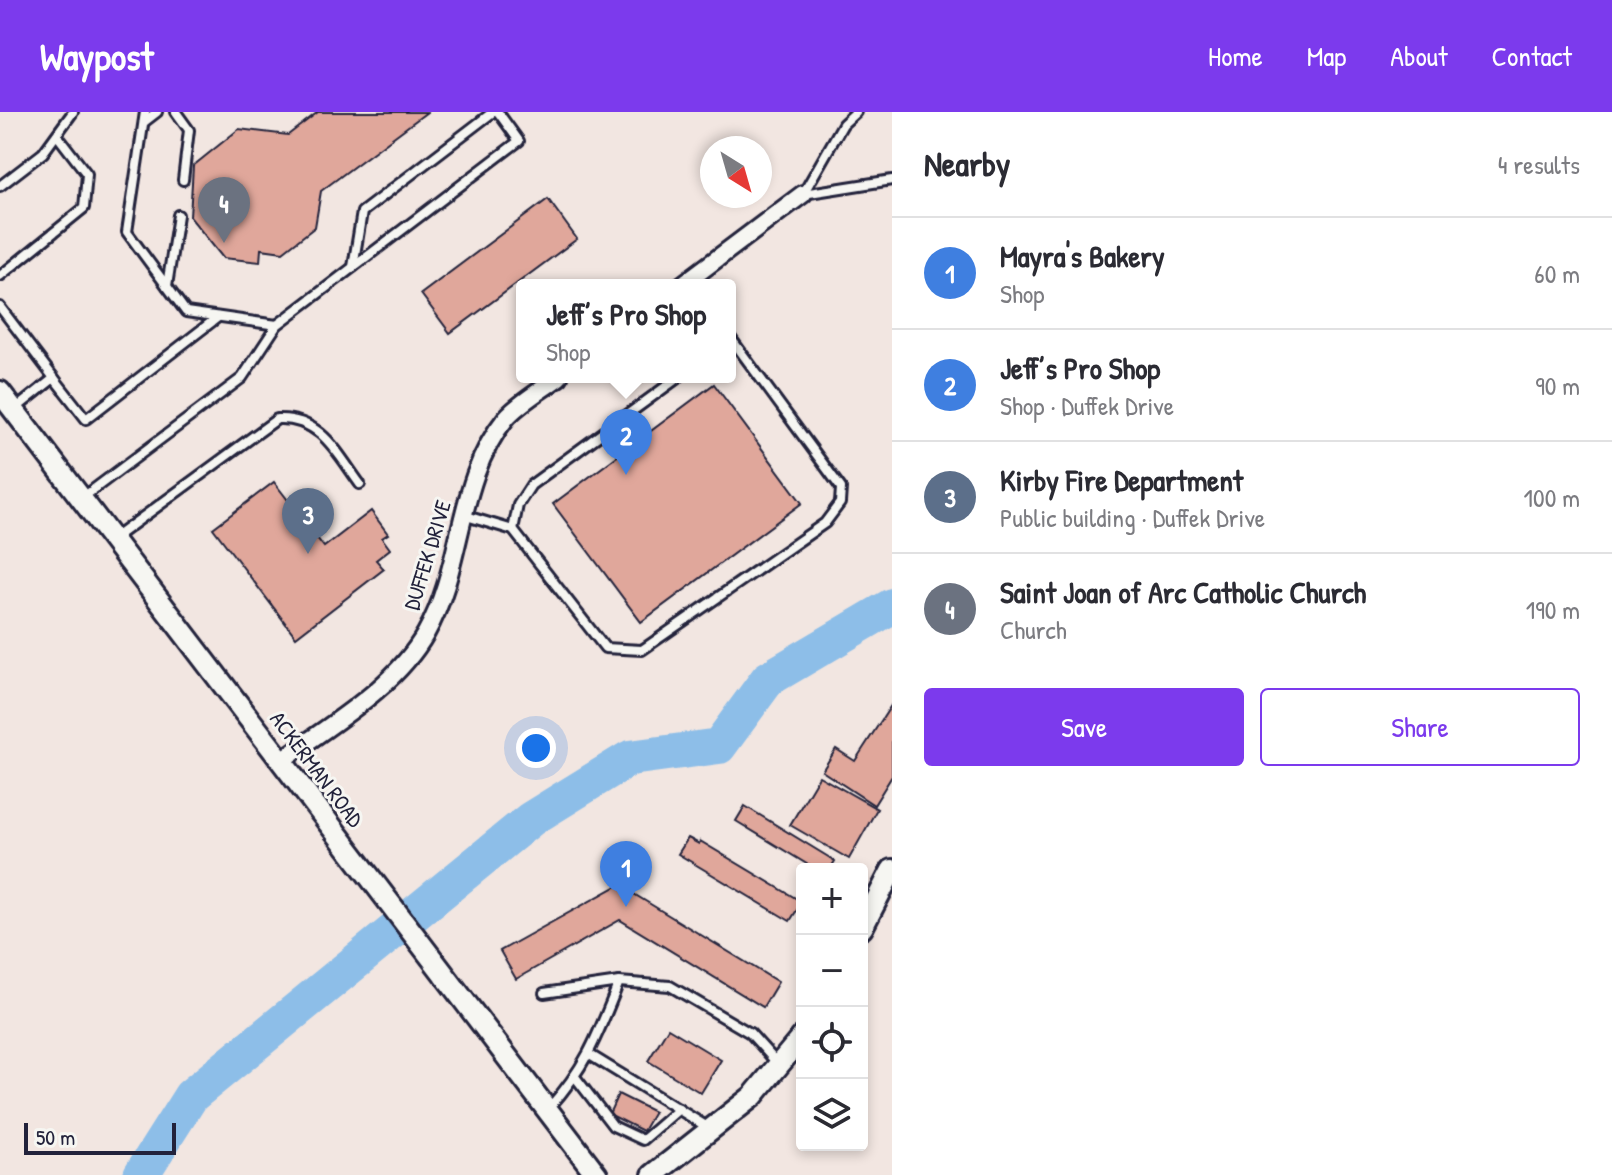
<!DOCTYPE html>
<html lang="en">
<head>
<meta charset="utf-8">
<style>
  body { margin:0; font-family:"Patrick Hand",sans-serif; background:#f2f2f3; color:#2b2b33 }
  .controls { position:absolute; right:24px; bottom:24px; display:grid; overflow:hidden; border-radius:8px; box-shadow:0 4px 12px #0003 }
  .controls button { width:72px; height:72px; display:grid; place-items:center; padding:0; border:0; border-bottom:2px solid #e1e1e2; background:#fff; color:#2b2b33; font:40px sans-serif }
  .compass { position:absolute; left:700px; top:24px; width:72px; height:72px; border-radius:50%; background:#fff; box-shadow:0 4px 12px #0003; rotate:143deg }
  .scale { position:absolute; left:24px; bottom:20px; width:152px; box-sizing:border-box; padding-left:8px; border:4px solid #22223b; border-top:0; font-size:22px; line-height:28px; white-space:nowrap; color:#22223b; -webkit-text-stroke:6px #f6f6f2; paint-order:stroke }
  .you { position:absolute; left:536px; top:636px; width:28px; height:28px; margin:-20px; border:6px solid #fff; border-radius:50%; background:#1a73e8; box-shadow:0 0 0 12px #1a73e833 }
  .badge { display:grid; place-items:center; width:52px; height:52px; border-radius:50%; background:#7c3aed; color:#fff; font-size:26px; font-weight:700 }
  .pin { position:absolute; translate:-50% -66px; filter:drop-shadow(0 2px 4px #0008) }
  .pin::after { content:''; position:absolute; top:42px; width:28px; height:24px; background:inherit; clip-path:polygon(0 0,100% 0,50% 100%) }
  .popup { position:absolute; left:516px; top:167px; width:220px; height:104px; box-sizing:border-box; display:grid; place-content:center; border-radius:8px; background:#fff; filter:drop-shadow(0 2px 6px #0005); font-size:26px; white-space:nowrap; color:#7c7c81 }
  .popup b { font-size:30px; color:#2b2b33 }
  .popup::after { content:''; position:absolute; left:50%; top:100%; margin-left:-16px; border:16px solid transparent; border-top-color:#fff }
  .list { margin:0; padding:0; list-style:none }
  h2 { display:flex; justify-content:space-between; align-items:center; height:104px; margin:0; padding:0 32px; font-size:34px }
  h2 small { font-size:26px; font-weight:400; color:#7c7c81 }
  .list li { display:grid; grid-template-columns:52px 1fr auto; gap:24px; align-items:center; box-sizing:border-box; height:112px; padding:0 32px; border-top:2px solid #e1e1e2 }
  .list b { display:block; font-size:30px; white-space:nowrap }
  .list p { margin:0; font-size:26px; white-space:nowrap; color:#7c7c81 }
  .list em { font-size:26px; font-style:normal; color:#7c7c81 }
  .actions { display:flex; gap:16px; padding:24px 32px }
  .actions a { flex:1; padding:18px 0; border:2px solid #7c3aed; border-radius:8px; text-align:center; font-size:28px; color:#7c3aed }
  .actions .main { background:#7c3aed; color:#fff }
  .icon { flex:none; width:44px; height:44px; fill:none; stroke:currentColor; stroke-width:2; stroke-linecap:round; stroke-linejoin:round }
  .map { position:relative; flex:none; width:892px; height:1063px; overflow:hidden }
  header { display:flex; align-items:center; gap:48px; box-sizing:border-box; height:112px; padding:0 40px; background:#7c3aed; color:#fff }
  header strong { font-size:38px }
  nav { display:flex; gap:44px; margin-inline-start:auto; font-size:28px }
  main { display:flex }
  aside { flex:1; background:#fff }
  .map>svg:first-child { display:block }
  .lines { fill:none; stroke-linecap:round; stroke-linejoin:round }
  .river { stroke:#8dbee8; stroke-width:36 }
  .building { fill:#e0a79b; stroke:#22223b; stroke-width:2 }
  .service-casing { stroke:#22223b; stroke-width:14 }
  .minor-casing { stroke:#22223b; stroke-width:22 }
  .tertiary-casing { stroke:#22223b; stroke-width:26 }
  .service { stroke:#f6f6f2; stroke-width:8 }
  .minor { stroke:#f6f6f2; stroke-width:16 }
  .tertiary { stroke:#f6f6f2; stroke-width:20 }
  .labels { text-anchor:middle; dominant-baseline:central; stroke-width:6; stroke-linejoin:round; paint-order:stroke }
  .street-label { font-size:22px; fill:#22223b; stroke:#f6f6f2 }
</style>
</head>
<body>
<header>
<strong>Waypost</strong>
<nav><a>Home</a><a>Map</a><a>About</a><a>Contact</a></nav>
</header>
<main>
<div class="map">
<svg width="892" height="1063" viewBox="0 0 892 1063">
  <rect width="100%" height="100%" fill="#f2e6e1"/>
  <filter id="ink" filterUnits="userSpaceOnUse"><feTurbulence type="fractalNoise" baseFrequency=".0125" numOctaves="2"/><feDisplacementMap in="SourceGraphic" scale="16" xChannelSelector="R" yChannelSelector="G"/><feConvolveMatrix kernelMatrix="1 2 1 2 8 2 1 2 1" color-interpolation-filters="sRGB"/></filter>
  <g filter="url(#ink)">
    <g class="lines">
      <polyline class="river" points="141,1063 191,984 531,707 630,646 719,634 768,567 892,494"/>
    </g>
    <g class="building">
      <polygon points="318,0 427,0 321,79 315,115 283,140 261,137 260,150 223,146 190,105 193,54 239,17 288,23"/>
      <polygon points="548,87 577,127 450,221 421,182"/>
      <polygon points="714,272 802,391 641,510 553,392"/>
      <polygon points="274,370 324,435 371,399 388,422 382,426 390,437 376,448 384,457 296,525 213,416"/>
      <polygon points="892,592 892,664 874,693 822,659 836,637 855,649"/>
      <polygon points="819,664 877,697 849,747 790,713"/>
      <polygon points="745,694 835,749 830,757 815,757 736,709"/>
      <polygon points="688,726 699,732 700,729 802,790 790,809 678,742"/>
      <polygon points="619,773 778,870 763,895 620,808 516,867 500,839"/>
      <polygon points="668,916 721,948 701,981 648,949"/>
      <polygon points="618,982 654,1000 643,1019 609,1002"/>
    </g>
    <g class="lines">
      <g class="service-casing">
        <g id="service">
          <polyline points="145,0 127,120 186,200 277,213"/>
          <polyline points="176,0 189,18 183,68"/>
          <polyline points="144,10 157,0"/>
          <polyline points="0,74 43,41 73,0"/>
          <polyline points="803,82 843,12 856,0"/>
          <polyline points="803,82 892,68"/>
          <polyline points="353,155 362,100 493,0"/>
          <polyline points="0,164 84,96 87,62 57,23"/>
          <polyline points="167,174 178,103"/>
          <polyline points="0,195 54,266"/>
          <polyline points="14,298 54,266 86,307 218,205"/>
          <polyline points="82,386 242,266 277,213 519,29 498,0"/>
          <polyline points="463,403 513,418 605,536 642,538 825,411 840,391 841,376 730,225"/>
          <polyline points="513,418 518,393 531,373 679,265"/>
          <path d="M113,427l164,-120c44,-2 60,34 83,65"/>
          <polyline points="544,881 619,870"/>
          <polyline points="590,943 709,1016"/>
          <polyline points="576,966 613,1014 643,1028 679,997"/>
          <path d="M549,996c38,-42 49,-74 70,-126l51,4 80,47 27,30"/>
        </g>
      </g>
      <g class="minor-casing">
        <g id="minor">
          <polyline points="682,173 803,82"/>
          <path d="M281,649c49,-37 114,-73 145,-128 38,-67 30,-153 80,-215 14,-16 36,-28 53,-41"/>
        </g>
      </g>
      <g class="tertiary-casing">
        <g id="tertiary">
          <polyline points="0,280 597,1063"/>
          <polyline points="862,816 892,758"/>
          <polyline points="653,1063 753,984 802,925"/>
        </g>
      </g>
      <use href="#service" class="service"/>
      <use href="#minor" class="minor"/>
      <use href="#tertiary" class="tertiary"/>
    </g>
  </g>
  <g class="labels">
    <g class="street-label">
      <text transform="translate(427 443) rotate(-73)">DUFFEK DRIVE</text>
      <text transform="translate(317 657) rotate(53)">ACKERMAN ROAD</text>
    </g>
  </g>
</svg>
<div class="controls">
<button>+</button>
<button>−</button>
<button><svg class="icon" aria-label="locate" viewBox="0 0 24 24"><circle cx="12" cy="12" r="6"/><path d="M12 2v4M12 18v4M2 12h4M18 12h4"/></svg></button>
<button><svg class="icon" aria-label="layers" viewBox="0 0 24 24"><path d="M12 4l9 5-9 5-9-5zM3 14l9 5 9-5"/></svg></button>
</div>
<svg class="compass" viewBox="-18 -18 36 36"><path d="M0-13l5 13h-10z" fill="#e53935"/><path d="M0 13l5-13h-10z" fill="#7c7c81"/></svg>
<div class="scale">50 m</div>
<div class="you"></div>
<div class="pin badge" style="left:626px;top:795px;background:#3f7fe0">1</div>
<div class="pin badge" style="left:626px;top:363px;background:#3f7fe0">2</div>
<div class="popup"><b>Jeff’s Pro Shop</b>Shop</div>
<div class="pin badge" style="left:308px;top:442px;background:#5c6f8a">3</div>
<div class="pin badge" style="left:224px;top:131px;background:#6b7280">4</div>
</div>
<aside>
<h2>Nearby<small>4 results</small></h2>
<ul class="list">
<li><span class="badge" style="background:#3f7fe0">1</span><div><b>Mayra's Bakery</b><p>Shop</p></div><em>60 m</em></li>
<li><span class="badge" style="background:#3f7fe0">2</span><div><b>Jeff’s Pro Shop</b><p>Shop · Duffek Drive</p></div><em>90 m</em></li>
<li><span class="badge" style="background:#5c6f8a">3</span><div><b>Kirby Fire Department</b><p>Public building · Duffek Drive</p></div><em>100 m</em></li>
<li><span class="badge" style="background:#6b7280">4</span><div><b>Saint Joan of Arc Catholic Church</b><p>Church</p></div><em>190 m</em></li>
</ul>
<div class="actions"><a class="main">Save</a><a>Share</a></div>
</aside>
</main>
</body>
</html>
